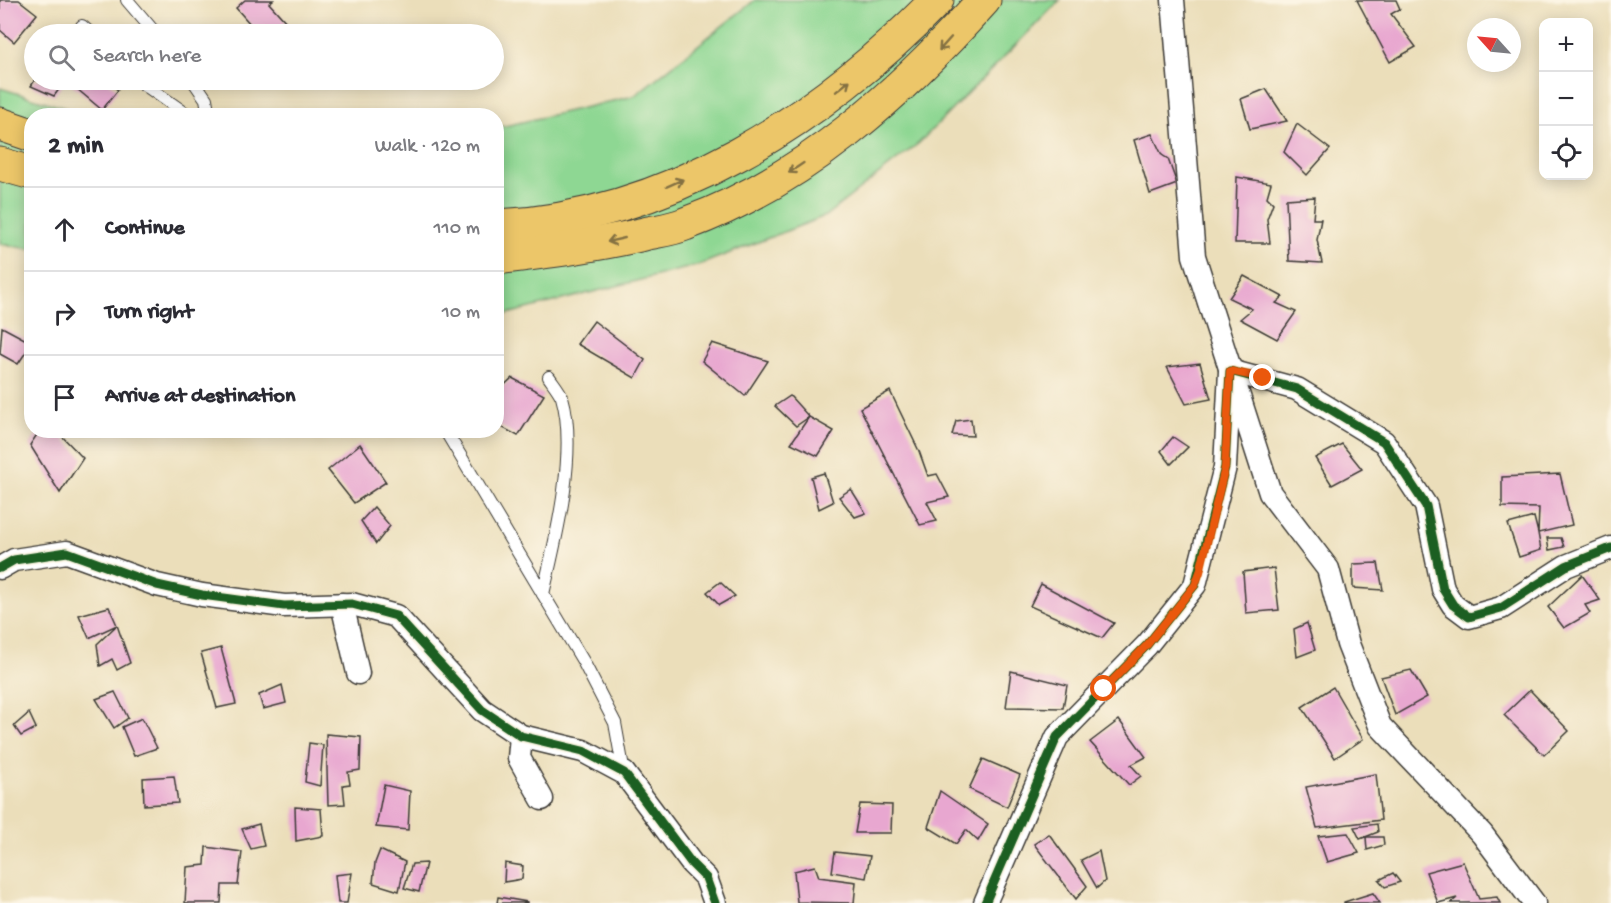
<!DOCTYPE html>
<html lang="en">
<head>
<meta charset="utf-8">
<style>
  body { margin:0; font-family:"Gochi Hand",sans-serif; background:#f7f7f7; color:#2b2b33 }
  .controls { position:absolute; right:18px; top:18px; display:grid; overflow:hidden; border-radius:12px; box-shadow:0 3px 15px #0003 }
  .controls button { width:54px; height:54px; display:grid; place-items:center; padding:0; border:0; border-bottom:2px solid #e1e1e2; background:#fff; color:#2b2b33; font:30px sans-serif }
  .compass { position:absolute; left:1467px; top:18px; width:54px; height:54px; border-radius:50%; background:#fff; box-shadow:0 3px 15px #0003; rotate:297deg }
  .stop { position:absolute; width:18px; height:18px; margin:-14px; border:4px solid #ea580c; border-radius:50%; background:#fff }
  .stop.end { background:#ea580c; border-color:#fff; box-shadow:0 2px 6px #0008 }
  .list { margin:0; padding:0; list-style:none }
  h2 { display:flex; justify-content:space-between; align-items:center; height:78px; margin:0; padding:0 24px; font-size:26px }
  h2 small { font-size:20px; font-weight:400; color:#7c7c81 }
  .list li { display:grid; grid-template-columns:39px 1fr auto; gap:18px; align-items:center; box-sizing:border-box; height:84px; padding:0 24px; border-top:2px solid #e1e1e2 }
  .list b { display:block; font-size:22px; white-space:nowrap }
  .list em { font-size:20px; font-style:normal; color:#7c7c81 }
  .icon { flex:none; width:33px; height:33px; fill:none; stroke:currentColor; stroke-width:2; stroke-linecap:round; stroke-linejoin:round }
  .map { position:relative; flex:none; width:1611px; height:903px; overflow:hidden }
  .search { position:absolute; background:#fff; box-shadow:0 3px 15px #0003; left:24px; top:24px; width:480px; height:66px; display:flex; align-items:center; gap:15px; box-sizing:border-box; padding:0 21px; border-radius:33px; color:#7c7c81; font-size:22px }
  .panel { position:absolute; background:#fff; box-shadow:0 3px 15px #0003; left:24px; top:108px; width:480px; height:330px; border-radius:24px }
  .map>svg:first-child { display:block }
  .green { fill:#8ed793; stroke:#557a58; stroke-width:1.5 }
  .building { fill:#e8a7d0 }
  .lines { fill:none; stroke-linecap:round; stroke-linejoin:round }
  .service-casing { stroke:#3b3934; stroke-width:14 }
  .minor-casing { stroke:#3b3934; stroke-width:25 }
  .motorway-casing { stroke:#3b3934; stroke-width:35 }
  .service { stroke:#fff; stroke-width:12 }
  .minor { stroke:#fff; stroke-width:22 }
  .motorway { stroke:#ecc669; stroke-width:33 }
  .cycleway-casing { stroke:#fcf5e5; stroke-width:13 }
  .cycleway { stroke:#1b5e20; stroke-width:9 }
  .oneway { stroke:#847142 }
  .route { stroke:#ea580c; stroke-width:8 }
</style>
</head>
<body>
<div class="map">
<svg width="1611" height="903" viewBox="0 0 1611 903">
  <rect width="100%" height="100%" fill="#fcf5e5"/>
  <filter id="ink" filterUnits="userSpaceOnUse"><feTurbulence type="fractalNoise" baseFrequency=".0167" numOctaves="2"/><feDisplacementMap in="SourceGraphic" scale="12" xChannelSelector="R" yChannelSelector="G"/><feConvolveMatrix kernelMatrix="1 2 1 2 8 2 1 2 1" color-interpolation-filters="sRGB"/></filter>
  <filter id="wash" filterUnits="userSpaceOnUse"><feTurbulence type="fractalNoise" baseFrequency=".008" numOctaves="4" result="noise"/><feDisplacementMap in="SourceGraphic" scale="24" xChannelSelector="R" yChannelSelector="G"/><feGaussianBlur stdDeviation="1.35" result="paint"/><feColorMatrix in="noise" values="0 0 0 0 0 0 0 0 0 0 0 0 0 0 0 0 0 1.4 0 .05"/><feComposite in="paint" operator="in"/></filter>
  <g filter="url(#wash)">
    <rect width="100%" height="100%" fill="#ebdeba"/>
    <g class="green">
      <polygon points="755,0 1060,0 919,143 825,216 699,265 507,314 497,313 496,128 634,96"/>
      <polygon points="0,88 88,115 32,116 31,249 0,244"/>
    </g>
    <g id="blocks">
      <g class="building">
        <polygon points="0,0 19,0 37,14 14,42 0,30"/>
        <polygon points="245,0 273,0 269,3 287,23 274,34 259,34 236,8"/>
        <polygon points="1357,0 1396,0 1400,9 1391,14 1416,47 1390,62"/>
        <polygon points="35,80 56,80 63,84 54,96 31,86"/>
        <polygon points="73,80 105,80 118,90 102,110 70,83"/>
        <polygon points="1266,89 1287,121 1250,129 1241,99"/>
        <polygon points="1297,124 1330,149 1307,175 1284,152"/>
        <polygon points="1152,134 1162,155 1168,159 1177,184 1150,194 1134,140"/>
        <polygon points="1237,177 1271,183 1267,197 1273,203 1267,219 1270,243 1235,243"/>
        <polygon points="1315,197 1313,219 1321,219 1317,240 1322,263 1289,261 1286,199"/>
        <polygon points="1244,276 1283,297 1276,303 1296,312 1277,339 1240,319 1252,309 1229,298"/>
        <polygon points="594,321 645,360 635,378 577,344"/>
        <polygon points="2,327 32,343 18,364 0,354"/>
        <polygon points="712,343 768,361 745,396 702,361"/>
        <polygon points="1200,363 1211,399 1186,404 1167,367"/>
        <polygon points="512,378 544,395 518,436 496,424 496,393"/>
        <polygon points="890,391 919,451 928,476 937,474 949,497 927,502 937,521 920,525 860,408"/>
        <polygon points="790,396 809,417 834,431 818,456 791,443 809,417 796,426 775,406"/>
        <polygon points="971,419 973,436 952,435 956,421"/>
        <polygon points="40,430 56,430 83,458 60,493 30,445"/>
        <polygon points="1173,437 1188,447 1171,464 1161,451"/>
        <polygon points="360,444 386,482 354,503 328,470"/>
        <polygon points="1342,444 1362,469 1332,485 1315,458"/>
        <polygon points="824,473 833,502 819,509 811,477"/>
        <polygon points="1560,474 1572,525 1538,533 1541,550 1519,557 1508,524 1534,517 1538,533 1539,508 1502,507 1502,477"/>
        <polygon points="851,489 866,513 855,517 839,497"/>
        <polygon points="374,507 390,526 376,544 361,521"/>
        <polygon points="1547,538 1561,538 1564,547 1549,550"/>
        <polygon points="1378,563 1383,590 1353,588 1353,564"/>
        <polygon points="1274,568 1279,610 1246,613 1243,572"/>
        <polygon points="1582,575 1600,600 1585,605 1590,613 1564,628 1548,607"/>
        <polygon points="720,582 735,596 719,605 707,592"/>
        <polygon points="1041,584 1114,623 1102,638 1030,606"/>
        <polygon points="109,607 117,625 130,663 117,670 112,659 100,666 97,644 117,625 89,638 79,615"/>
        <polygon points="1307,623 1315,650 1297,657 1294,629"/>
        <polygon points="221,648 236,704 217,708 201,653"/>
        <polygon points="1411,670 1427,697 1395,715 1381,677"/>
        <polygon points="1011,671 1067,685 1063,708 1006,707"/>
        <polygon points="282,685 286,703 263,709 259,695"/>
        <polygon points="1333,687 1363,739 1335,758 1302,707"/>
        <polygon points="1530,690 1569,731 1544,755 1504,715"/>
        <polygon points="115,692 128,718 114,728 96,699"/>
        <polygon points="29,713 36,728 21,736 14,726"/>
        <polygon points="142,718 157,748 134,756 122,727"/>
        <polygon points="1119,720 1146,757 1131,765 1141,776 1129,785 1090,742"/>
        <polygon points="326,734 361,737 360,770 348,772 350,784 343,785 345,804 328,805"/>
        <polygon points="309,743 323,745 320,786 305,782"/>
        <polygon points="983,759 1020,775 1007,807 969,789"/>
        <polygon points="1376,774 1381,820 1317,828 1306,787"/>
        <polygon points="174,776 178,803 144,805 143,778"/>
        <polygon points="384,785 410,791 408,830 376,827"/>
        <polygon points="940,791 988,824 978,841 966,830 956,844 928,827"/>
        <polygon points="860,804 892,805 891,833 855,833"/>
        <polygon points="295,807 321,809 323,836 296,841"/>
        <polygon points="259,824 264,846 251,849 242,829"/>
        <polygon points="1377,824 1378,832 1360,839 1354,827"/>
        <polygon points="1348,833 1359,853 1327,862 1318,836"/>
        <polygon points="1049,834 1087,886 1076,899 1034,844"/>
        <polygon points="1366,837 1383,837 1384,845 1367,850"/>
        <polygon points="206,847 242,852 238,885 222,885 221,903 185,903 187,867 205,865"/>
        <polygon points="380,850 405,862 399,891 373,883 375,863"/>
        <polygon points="1099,851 1105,881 1097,888 1081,860"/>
        <polygon points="835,852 870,856 866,878 832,872"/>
        <polygon points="1463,862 1479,899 1497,897 1500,903 1451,903 1457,898 1438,903 1426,872"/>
        <polygon points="426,863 419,892 404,888 412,864"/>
        <polygon points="505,863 523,866 522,879 504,882"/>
        <polygon points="815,866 819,877 856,882 854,903 797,902 794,871"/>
        <polygon points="352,873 347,903 338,903 335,875"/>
        <polygon points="1393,873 1400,882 1385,887 1379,880"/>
        <polygon points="1373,893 1380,903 1344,903 1344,902"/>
        <polygon points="498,897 527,902 527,903 497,903"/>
      </g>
    </g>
  </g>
  <g filter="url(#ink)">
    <use href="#blocks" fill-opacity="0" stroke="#3b3934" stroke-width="1.5"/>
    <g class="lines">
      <g class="service-casing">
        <g id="service">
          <polyline points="127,0 156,34"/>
          <polyline points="82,26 91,34"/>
          <polyline points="138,80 189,116"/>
          <polyline points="193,80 206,99 209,116"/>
          <polyline points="445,430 583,661 615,723 624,773"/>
          <path d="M543,594c13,-55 35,-143 19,-197 -3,-7 -9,-14 -13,-20"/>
        </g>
      </g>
      <g class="minor-casing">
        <g id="minor">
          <polyline points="1173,0 1194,256 1270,493 1328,569 1348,644 1380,726 1482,834 1534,903"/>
          <polyline points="0,568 14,560 67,552 157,585 202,595 284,606 352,604 396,616 482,710 521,736 583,751 624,773 692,864 706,878 715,903"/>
          <polyline points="342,604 358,673"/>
          <polyline points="521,736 519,758 542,799"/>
          <polyline points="985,903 1057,737 1147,645 1195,585 1225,467 1230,371 1297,389 1384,442 1426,506 1443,589 1453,605 1469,617 1501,608 1566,566 1611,548"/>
        </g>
      </g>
      <g class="motorway-casing">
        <g id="motorway">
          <polyline points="0,124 32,135"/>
          <polyline points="0,164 32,173"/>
          <path d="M496,226c171,-7 326,-108 441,-226"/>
          <path d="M496,258c49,-6 96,-12 144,-23 15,-4 31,-5 45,-11 120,-44 215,-130 299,-224"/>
        </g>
      </g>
      <use href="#service" class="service"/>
      <use href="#minor" class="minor"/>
      <use href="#motorway" class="motorway"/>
      <g class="cycleway-casing">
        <g id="cycleway">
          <polyline points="0,568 14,560 67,552 157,585 202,595 284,606 352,604 396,616 482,710 521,736 583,751 624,773 692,864 706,878 715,903"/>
          <polyline points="985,903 1057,737 1147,645 1195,585 1225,467 1230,371 1297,389 1384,442 1426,506 1443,589 1453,605 1469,617 1501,608 1566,566 1611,548"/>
        </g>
      </g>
      <use href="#cycleway" class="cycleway"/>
    </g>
    <defs><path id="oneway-shaft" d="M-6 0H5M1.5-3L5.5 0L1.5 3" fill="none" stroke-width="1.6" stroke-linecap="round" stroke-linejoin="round" transform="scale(1.5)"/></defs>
    <g class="oneway">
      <use href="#oneway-shaft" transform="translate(945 44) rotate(132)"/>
      <use href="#oneway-shaft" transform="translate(843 86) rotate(-39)"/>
      <use href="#oneway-shaft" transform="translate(796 168) rotate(146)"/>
      <use href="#oneway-shaft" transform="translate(675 183) rotate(-24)"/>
      <use href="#oneway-shaft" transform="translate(616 240) rotate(167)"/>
    </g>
  </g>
  <g class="lines" filter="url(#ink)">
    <polyline class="route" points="1104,689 1147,645 1195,585 1200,572 1225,467 1230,371 1263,378"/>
  </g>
</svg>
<div class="controls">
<button>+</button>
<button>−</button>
<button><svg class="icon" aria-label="locate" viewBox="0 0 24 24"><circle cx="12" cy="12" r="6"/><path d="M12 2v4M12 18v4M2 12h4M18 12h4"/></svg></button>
</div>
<svg class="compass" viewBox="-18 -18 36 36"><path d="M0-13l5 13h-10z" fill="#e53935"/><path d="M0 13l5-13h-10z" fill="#7c7c81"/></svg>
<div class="stop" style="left:1104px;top:689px"></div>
<div class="stop end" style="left:1263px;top:378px"></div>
<div class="search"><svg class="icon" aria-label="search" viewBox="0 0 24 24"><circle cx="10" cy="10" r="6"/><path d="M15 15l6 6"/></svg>Search here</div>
<section class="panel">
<h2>2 min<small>Walk · 120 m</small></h2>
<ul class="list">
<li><svg class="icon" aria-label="ahead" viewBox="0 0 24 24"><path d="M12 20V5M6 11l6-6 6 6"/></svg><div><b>Continue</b></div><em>110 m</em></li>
<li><svg class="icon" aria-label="right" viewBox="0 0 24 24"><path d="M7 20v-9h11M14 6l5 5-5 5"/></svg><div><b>Turn right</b></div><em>10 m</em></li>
<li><svg class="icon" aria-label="arrive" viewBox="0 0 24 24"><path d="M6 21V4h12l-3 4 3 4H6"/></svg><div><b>Arrive at destination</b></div></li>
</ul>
</section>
</div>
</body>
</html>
